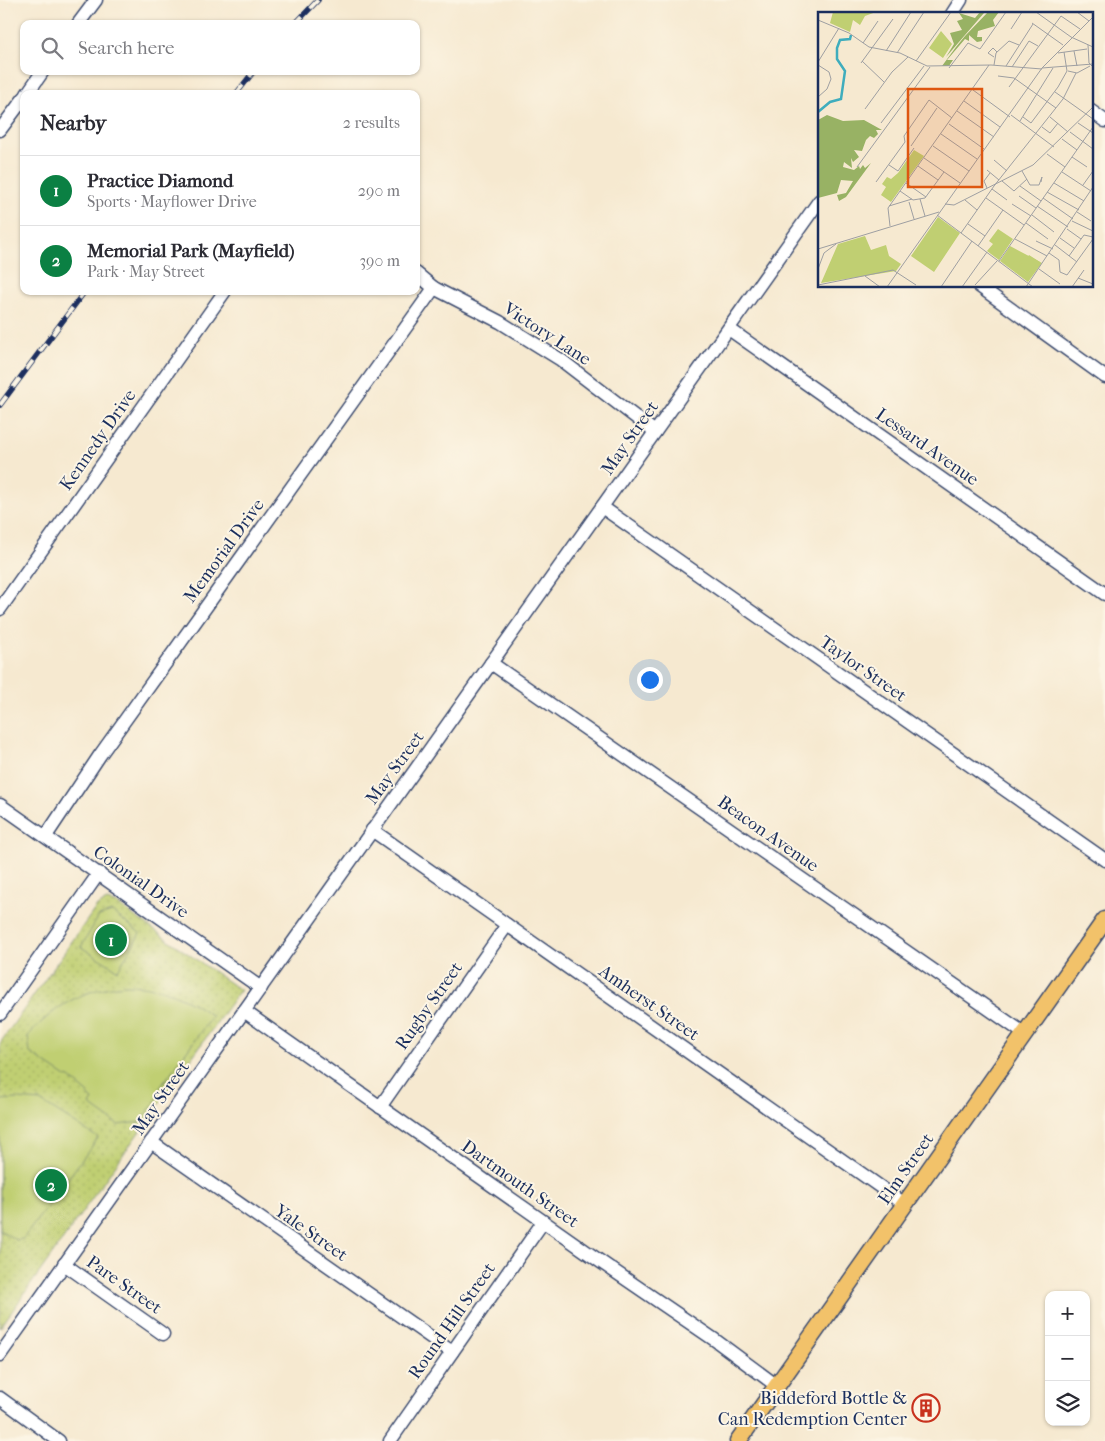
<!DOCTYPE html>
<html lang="en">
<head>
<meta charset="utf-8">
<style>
  body { margin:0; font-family:"IM FELL French Canon",serif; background:#f2f2f3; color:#2b2b33 }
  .controls { position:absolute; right:15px; bottom:15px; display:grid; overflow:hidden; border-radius:10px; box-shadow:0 1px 4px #0004 }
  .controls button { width:45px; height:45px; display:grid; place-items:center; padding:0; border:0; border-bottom:1px solid #e1e1e2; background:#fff; color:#2b2b33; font:25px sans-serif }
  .you { position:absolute; left:649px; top:679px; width:18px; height:18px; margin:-12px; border:4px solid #fff; border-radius:50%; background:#1a73e8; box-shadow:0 0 0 8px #1a73e833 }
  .badge { display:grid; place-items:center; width:32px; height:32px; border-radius:50%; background:#0b8043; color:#fff; font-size:16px; font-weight:700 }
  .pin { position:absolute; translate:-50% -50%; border:2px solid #fff; box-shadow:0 1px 5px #0006 }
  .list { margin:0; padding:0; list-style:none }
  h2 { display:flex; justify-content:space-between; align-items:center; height:65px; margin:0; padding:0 20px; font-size:21px }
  h2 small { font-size:16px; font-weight:400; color:#7c7c81 }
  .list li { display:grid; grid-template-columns:32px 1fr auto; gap:15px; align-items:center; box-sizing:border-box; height:70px; padding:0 20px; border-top:1px solid #e1e1e2 }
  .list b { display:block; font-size:19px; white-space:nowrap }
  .list p { margin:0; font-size:16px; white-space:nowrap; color:#7c7c81 }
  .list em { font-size:16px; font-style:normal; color:#7c7c81 }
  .icon { flex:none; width:28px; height:28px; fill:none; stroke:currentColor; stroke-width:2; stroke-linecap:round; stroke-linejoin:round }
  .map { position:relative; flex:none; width:1105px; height:1441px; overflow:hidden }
  .search { position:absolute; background:#fff; box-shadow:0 1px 4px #0004; left:20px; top:20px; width:400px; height:55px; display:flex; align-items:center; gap:12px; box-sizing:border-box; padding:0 18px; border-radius:10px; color:#7c7c81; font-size:19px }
  .panel { position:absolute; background:#fff; box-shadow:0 1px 4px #0004; left:20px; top:90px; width:400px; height:205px; border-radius:10px }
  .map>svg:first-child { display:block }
  .park { fill:url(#park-dots); stroke:#6e7f68 }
  .pitch { fill:#c0cf72; stroke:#6e7f68 }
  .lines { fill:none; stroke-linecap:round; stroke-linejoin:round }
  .minor-casing { stroke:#3c4b6f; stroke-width:15 }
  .major-casing { stroke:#3c4b6f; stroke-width:19 }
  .minor { stroke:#fff; stroke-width:12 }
  .major { stroke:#f2c26a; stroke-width:16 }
  .rail-casing { stroke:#1b2f5e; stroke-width:5.5 }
  .rail { stroke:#fcf5e5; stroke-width:4; stroke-dasharray:11; stroke-linecap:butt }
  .labels { text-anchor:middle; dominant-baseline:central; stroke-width:4; stroke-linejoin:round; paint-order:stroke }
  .street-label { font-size:18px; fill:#1b2f5e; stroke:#fcf5e5 }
  .poi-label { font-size:18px; fill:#1b2f5e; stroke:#fcf5e5; text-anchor:end }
  .inset-river { fill:none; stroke:#3fadbd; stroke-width:2.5 }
  .inset-road { fill:none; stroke:#9e9fa2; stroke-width:1 }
  .view { fill:#de5710; fill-opacity:0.15; stroke:#de5710; stroke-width:2.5 }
  .inset-edge { fill:none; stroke:#1b2f5e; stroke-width:2.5 }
</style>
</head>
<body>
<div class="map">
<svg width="1105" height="1441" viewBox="0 0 1105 1441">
  <defs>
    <pattern id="park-dots" width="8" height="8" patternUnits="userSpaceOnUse" patternTransform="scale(1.25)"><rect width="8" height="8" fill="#c0cf72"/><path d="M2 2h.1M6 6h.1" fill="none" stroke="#a4b265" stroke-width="1.8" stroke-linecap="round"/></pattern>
  </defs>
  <rect width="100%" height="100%" fill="#fcf5e5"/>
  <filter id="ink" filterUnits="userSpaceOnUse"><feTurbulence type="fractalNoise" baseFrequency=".02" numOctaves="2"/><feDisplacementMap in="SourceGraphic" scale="10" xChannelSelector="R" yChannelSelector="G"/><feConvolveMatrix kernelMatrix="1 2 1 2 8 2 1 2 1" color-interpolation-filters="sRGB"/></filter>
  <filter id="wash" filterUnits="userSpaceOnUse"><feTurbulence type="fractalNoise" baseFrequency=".0096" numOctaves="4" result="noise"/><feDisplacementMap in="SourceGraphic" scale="20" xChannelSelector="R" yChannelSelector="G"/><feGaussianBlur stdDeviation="1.12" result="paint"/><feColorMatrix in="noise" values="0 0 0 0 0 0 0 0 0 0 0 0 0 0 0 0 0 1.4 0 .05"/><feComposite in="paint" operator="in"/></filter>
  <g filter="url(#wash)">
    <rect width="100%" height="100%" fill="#f6e9d0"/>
    <polygon class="park" points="107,901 117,904 240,990 0,1328 0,1043 97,906"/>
    <g class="pitch">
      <polygon points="112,912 140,933 118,970 81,947 99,916"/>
      <path d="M126,985c33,0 60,12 86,31l-53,73 3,3 -22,30 -22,3 -28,-20 3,-5 -5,-4 1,-2 -19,-16 -4,-1 -36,-24 -2,-17c29,-32 55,-47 98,-51z"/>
      <polygon points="18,1099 40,1101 98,1138 23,1239 16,1240 0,1230 0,1100"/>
    </g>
  </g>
  <g filter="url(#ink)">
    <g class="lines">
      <g class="minor-casing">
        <g id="minor">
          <polyline points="952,14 961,0"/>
          <polyline points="78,24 96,0"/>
          <polyline points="27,94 43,71"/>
          <polyline points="1091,111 1105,121"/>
          <polyline points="0,130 24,98"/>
          <polyline points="416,273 434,288 500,322 561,360 655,432"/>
          <polyline points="979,286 1105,377"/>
          <polyline points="729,329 1105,594"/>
          <polyline points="602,507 1105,860"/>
          <polyline points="0,609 225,291"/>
          <polyline points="491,663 1025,1034"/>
          <polyline points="0,805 261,988"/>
          <polyline points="372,830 906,1205"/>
          <polyline points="46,836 100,755 434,288"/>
          <polyline points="244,1011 601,1262 715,1340 777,1386"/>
          <polyline points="0,1014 99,873"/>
          <polyline points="380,1107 507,925"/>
          <polyline points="151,1142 452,1352"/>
          <polyline points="64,1264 163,1334"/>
          <polyline points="0,1355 819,201"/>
          <polyline points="0,1398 59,1441"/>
          <polyline points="390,1441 543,1222"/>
        </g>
      </g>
      <g class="major-casing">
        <polyline id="major" points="738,1441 1105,920"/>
      </g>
      <use href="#minor" class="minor"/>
      <use href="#major" class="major"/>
      <g class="rail-casing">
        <g id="rail">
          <polyline points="295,24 318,0"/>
          <polyline points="236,94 254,71"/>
          <polyline points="0,405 85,291"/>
        </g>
      </g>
      <use href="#rail" class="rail"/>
    </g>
  </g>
  <defs>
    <g id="building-ring" transform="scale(1.4375)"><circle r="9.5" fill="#fcf5e5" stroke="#c8321e" stroke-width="1.5"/><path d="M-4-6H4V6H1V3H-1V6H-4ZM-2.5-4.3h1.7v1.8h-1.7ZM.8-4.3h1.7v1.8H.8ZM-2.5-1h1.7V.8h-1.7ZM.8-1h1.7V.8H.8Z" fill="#c8321e"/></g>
  </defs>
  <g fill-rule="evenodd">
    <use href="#building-ring" x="926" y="1408"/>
  </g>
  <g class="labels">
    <g class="street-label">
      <text transform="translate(547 334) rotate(33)">Victory Lane</text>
      <text transform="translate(630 438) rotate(-55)">May Street</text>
      <text transform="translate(98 440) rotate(-55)">Kennedy Drive</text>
      <text transform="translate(927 447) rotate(35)">Lessard Avenue</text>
      <text transform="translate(224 551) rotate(-54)">Memorial Drive</text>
      <text transform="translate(863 669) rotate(35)">Taylor Street</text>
      <text transform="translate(395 768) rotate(-54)">May Street</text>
      <text transform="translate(768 834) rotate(35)">Beacon Avenue</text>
      <text transform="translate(141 882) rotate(35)">Colonial Drive</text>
      <text transform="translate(649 1003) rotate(35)">Amherst Street</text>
      <text transform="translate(429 1006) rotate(-55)">Rugby Street</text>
      <text transform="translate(161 1098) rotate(-55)">May Street</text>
      <text transform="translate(906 1169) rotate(-55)">Elm Street</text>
      <text transform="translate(520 1184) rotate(35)">Dartmouth Street</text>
      <text transform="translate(311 1233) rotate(35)">Yale Street</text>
      <text transform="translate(124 1285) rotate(35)">Pare Street</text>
      <text transform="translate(452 1321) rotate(-55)">Round Hill Street</text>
    </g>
    <g class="poi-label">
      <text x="907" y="1398">Biddeford Bottle &amp;<tspan x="907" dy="21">Can Redemption Center</tspan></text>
    </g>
  </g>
  <g transform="translate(818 12)">
    <rect width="275" height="275" fill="#f6e9d0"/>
    <path d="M162,0l4,1 -38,44 8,-13 -4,-11 12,-3 -5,-9 6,-2 -4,-6 16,5zM170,0h11l-6,8 2,6 -17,5 -1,6h5v4l-5,1 -8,-7v6l-4,-2 -18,21h6l-4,6h-7l14,-19 9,-11zM9,103l16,6 21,-1 18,10h-6l2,4 -4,4 -4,-2 -4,4 -4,11 -8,-1 5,7 -6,5 -2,-4 1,10 -8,-6 -1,5 11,3 5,-4 1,3 3,-4 2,3 6,-5 -25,34 -7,4 -2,-6 9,-2 7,-12 -12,-1 -4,13 -19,5v-78z" fill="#98b264"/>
    <path d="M120,205l22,16 -26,39 -23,-16zM47,224l6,14 15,-5 3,11 12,8 -5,7 -75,12 17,-39z" fill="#c0cf72"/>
    <path d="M15,0h43l-11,4 -5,9 -7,-5 -3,12 -20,-9zM96,138l10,6 -33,46 -10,-7 5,-8 -4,-3 5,-7 4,2 7,-6zM180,217l15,10 -14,21 -12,-9 6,-7 -4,-3zM192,234l32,17 -14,19 -28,-21z" fill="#c0cf72"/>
    <path d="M123,19l11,13 -9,14 -14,-10zM185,222l7,5 -10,13 -7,-4zM195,237l11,8 -5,6 -4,-3 -4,6 -8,-6zM211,243l11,7 -6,4 -6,13 -13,-7 7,-9 9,2 -5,-5z" fill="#c0cf72"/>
    <path class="inset-river" d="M0,100l12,-10 11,-3 4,-28 -8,-12v-11l3,-8 10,-1 1,-4"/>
    <path class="inset-road" d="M218,0l35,25M259,0l12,9M0,8l31,13 20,14 31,6 27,13 64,-1 51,4M214,11l31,22M193,17l11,-17M253,25l22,10M45,31l15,-22M270,33l1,18 4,4M68,39l25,-39M256,39l3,15M79,41l27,-41M240,41l29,-4M176,45l-6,-4 5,-5 4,4M44,49l22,21M98,49l35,-49M0,50l21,-34M43,51l32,-44M0,53l11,7 2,7 -4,10 -9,8M176,53l2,-12 13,-12 10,4M188,54l27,-42M194,55l17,-26 9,5M131,56l19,-25 12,6 26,-37M224,56l51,-4M250,59l9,2 13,-7M180,64l16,2 42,30M191,75l52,-71 19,13M155,78l37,27M237,80l38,27M146,89l36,26M47,97l27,-37 16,-15M139,99l37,26M193,103l43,32M205,105l8,6 27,-36 9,-16 -3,-19M232,105l18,15M202,109l33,-53M63,111l43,-57M260,111l15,10M131,112l35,25M224,115l8,6 8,-10M252,120l23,17M123,122l36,25M244,127l15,11M87,130l-1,-6 25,-36 23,18M93,134l26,-38M115,134l36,25M229,142l18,13M254,145l15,10M106,146l36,25M176,148l13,11M71,153l9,6 16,-23M100,154l20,14M39,155l73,-100M169,158l12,10M204,159l8,14h9l3,-8 -1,5M244,160l29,19M184,169l12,10 13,-12M58,170l29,-40M88,171l20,14M236,171l30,18M265,173l10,-14M202,174l21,15M169,176l-3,-7 6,-8M174,177l15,11M82,179l13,9 12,-2 19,-26M229,180l32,18M201,184l17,12M168,186l38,27M225,186l30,21M102,187l5,17M147,188l12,10M91,190l5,17M127,192l9,1 79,-40 60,-58M194,192l19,12M71,194l23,-7M219,194l31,21M259,200l14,9M119,203l96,72M214,203l22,17M254,209l21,10M208,211l22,16M150,212l17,12M72,214l-2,-18 101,-143M249,217l14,10M143,221l33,-47 69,-87 13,-26M242,226l14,10M197,227l32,17M218,229l17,8M237,233l22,17M160,234l25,-36M0,237l121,-37M231,241l10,7 1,12 7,3 26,-36M251,244l15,-21 9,2M181,249l94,-134M0,257l6,-16 12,-9M221,257l21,15M47,264l15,11M260,266l15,6M0,273l75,-15 23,15M157,273l22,-24M69,275l155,-219 51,-51M123,275l31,-46M144,275l25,-35M208,275l67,-100M254,275l12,-17"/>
    <path class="view" d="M90,77h74v98h-74z"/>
    <rect width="275" height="275" class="inset-edge"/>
  </g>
</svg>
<div class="controls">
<button>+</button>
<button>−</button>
<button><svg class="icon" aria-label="layers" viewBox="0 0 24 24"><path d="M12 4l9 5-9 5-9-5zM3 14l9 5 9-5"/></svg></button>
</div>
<div class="you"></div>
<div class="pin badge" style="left:111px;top:940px">1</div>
<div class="pin badge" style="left:51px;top:1185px">2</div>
<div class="search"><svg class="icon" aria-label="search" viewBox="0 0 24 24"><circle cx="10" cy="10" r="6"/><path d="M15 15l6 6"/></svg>Search here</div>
<section class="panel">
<h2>Nearby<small>2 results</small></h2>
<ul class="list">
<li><span class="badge">1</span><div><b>Practice Diamond</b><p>Sports · Mayflower Drive</p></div><em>290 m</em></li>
<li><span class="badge">2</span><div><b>Memorial Park (Mayfield)</b><p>Park · May Street</p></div><em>390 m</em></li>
</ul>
</section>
</div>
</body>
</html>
